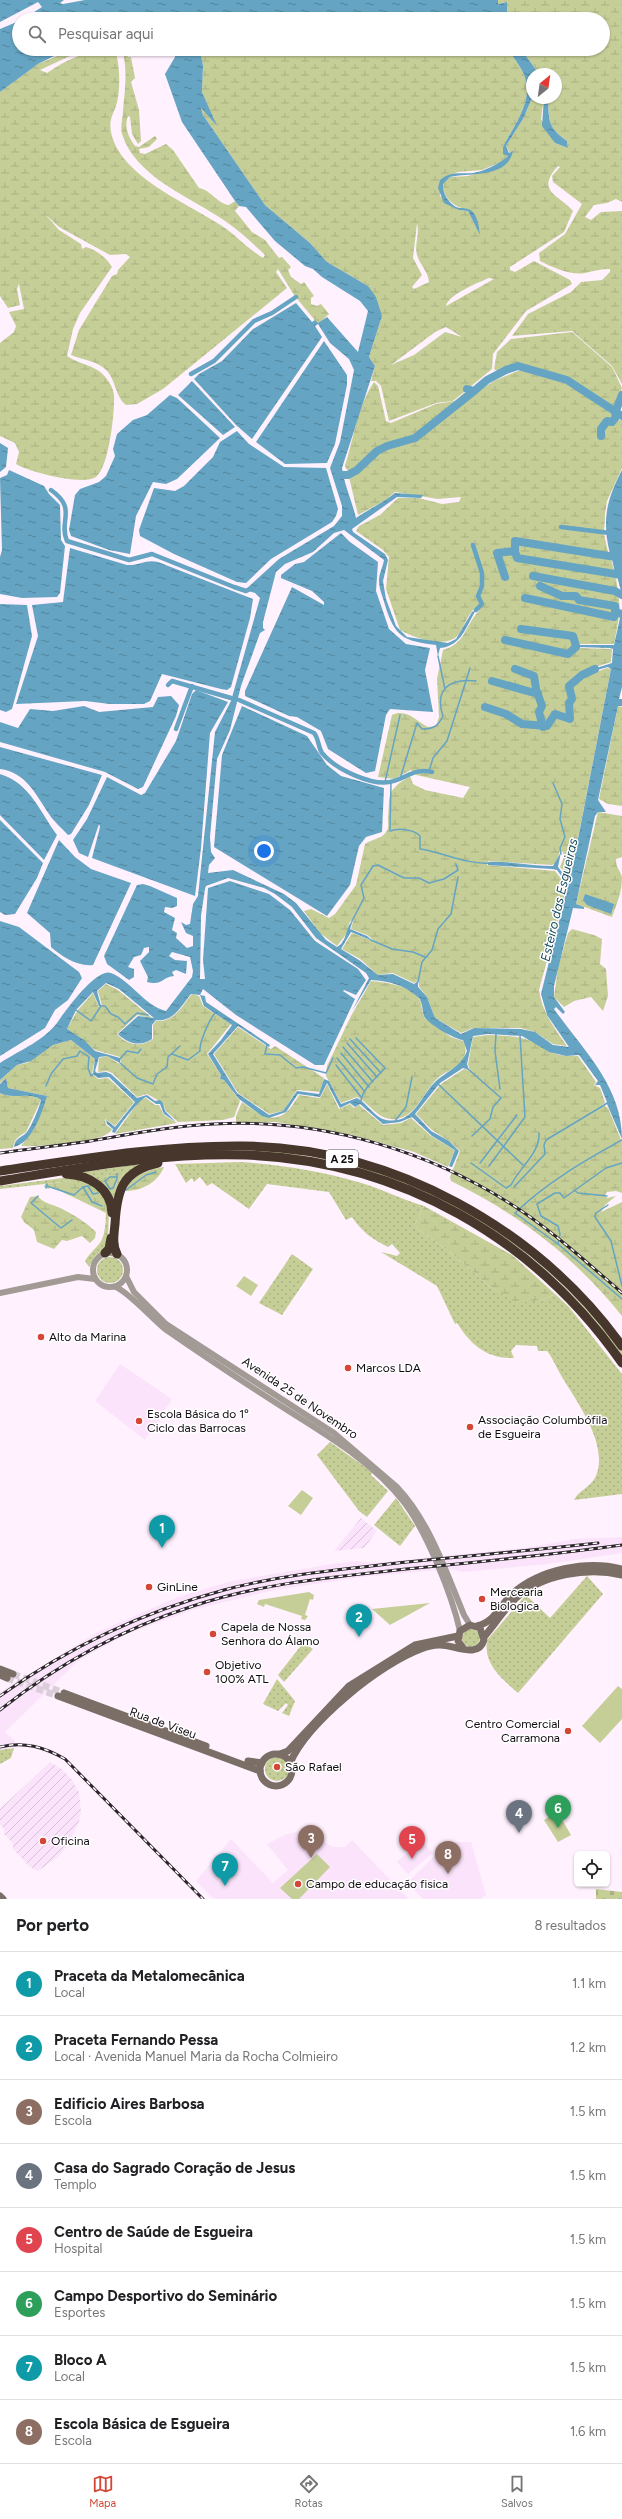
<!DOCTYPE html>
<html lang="pt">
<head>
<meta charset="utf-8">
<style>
  body { margin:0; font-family:Figtree,sans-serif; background:#f6f6f6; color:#202124 }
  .controls { position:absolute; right:12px; bottom:12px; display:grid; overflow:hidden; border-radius:6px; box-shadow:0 1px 3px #0004 }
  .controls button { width:36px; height:36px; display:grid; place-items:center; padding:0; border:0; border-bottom:1px solid #e0e0e0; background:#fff; color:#202124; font:20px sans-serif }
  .compass { position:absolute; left:526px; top:68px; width:36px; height:36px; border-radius:50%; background:#fff; box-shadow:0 1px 3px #0004; rotate:29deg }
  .you { position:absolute; left:264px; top:851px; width:14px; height:14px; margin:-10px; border:3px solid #fff; border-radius:50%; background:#1a73e8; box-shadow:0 0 0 6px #1a73e833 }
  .badge { display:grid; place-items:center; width:26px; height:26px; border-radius:50%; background:#d44737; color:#fff; font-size:13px; font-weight:700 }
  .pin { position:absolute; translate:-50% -33px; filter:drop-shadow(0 1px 2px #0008) }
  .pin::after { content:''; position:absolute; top:21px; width:14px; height:12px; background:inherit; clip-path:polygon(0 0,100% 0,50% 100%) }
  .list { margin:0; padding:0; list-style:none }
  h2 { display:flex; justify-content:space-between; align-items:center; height:52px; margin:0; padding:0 16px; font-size:17px }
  h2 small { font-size:13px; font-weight:400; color:#757577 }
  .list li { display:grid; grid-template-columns:26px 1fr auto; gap:12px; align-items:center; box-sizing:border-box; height:64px; padding:0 16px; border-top:1px solid #e0e0e0 }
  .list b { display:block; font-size:15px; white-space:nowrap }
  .list p { margin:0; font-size:13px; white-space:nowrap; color:#757577 }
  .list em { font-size:13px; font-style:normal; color:#757577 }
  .icon { flex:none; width:22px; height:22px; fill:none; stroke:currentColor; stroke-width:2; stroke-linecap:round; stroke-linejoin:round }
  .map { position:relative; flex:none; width:622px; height:1899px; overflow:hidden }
  .search { position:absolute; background:#fff; box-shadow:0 1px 3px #0004; left:12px; right:12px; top:12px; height:44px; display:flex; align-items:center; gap:10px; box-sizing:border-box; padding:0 14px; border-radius:22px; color:#757577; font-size:15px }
  .sheet { height:564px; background:#fff }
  nav { display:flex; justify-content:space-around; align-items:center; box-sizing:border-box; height:56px; border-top:1px solid #e0e0e0; background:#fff; font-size:11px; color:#757577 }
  nav a { display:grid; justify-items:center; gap:2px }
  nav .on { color:#d44737 }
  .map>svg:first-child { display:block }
  .built { fill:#fbe4fb }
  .industrial { fill:url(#industrial-furrows) }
  .grass { fill:url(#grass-dots); fill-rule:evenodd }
  .wetland { fill:url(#wetland-marsh); fill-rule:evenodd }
  .cemetery { fill:url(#cemetery-stones) }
  .green { fill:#c6ce98 }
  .water { fill:url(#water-ripples); fill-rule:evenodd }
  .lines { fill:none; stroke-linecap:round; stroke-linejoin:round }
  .stream { stroke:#65a4c2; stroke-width:1.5 }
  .canal { stroke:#65a4c2; stroke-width:4.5 }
  .river { stroke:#65a4c2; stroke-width:8 }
  .secondary-tunnel { stroke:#dbceda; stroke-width:7; stroke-dasharray:7 3.5; stroke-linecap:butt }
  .tertiary { stroke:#a29a94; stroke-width:6 }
  .secondary { stroke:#7a6e66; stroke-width:7 }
  .motorway { stroke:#46362c; stroke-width:9 }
  .rail-casing { stroke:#2c252b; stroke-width:3 }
  .rail { stroke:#fff; stroke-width:1.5; stroke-dasharray:4.5; stroke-linecap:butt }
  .poi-dot { fill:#d44737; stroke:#fff; stroke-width:1.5 }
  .labels { text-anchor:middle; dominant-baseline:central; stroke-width:3; stroke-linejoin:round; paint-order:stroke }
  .shield { fill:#fff; stroke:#585458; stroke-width:1 }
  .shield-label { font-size:11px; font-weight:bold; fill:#100a10 }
  .poi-label { font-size:12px; fill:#100a10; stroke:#fff; text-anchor:start }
  .street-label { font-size:12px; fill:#100a10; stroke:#fff }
  .water-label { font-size:13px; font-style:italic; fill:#154a5f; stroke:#fff }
</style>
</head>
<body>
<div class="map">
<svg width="622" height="1899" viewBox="0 0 622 1899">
  <defs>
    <pattern id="industrial-furrows" width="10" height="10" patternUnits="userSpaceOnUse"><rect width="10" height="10" fill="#fbe4fb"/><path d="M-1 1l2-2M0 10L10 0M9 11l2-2" fill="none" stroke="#d6c2d6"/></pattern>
    <pattern id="grass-dots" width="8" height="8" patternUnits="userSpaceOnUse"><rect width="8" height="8" fill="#c6ce98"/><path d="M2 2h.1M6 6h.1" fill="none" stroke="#a9b082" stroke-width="1.8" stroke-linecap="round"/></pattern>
    <pattern id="wetland-marsh" width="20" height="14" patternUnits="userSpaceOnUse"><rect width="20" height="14" fill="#c6ce98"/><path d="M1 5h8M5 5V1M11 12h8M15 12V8" fill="none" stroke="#a9b082"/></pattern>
    <pattern id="cemetery-stones" width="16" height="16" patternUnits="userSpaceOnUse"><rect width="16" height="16" fill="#c6ce98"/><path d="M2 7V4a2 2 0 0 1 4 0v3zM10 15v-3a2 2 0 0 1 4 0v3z" fill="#a9b082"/></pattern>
    <pattern id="water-ripples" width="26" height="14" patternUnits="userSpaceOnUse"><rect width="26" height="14" fill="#65a4c2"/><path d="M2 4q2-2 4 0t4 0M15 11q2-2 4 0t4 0" fill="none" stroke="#52849c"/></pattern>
  </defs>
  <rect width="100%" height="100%" fill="#fff1fe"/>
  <g class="built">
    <polygon points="120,1364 172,1399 145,1440 95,1401"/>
    <polygon points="622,1537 622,1553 616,1554 548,1564 463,1572 449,1569 362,1577 275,1590 195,1609 127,1634 78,1661 5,1732 15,1741 15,1747 0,1750 0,1692 98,1632 178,1597 232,1581 332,1564 356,1561 374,1563 532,1547 574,1539"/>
    <polygon points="304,1830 333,1847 345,1847 352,1840 409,1899 214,1899 196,1881 231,1839 273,1883 288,1870 267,1844 287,1834"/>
    <polygon points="421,1840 433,1853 410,1872 409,1875 397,1862"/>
    <polygon points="449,1842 471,1842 486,1895 480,1899 423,1899 407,1883"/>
  </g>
  <g class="industrial">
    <polygon points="361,1518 377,1531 364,1548 334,1551"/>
    <polygon points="50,1762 63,1770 72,1780 79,1792 81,1811 79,1822 67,1846 59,1856 38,1871 30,1867 13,1849 13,1844 4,1834 4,1829 0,1824 0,1809"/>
  </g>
  <g class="grass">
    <path d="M266,1150c36,5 70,10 105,20 102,29 187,100 251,181v6l-36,-46 -60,-56 -58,-40 -56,-28 -116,-31 -193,4z"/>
    <path d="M241,1162c39,3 79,9 117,20 22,6 43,17 66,24l-10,20 37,27 39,34 27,15 26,-2 12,-6 14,13 53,67v120l-48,6c5,-10 17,-13 22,-24 13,-31 -19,-74 -34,-99 -5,-8 -9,-19 -15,-26h-9l-1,-5 -21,-1 -5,6 3,7c-27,1 -43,-13 -57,-35l-2,1 -18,-38 -56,-34 16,4 3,-3 -8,-9 -4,3c-15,-7 -27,-16 -36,-30l-6,3 -17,-28 -62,-8 -18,25 -37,-26 -5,3 -7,-9 -6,5 -2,-4 -6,5 -11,-19z"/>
    <path d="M141,1164l-27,38 -32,-29v-1zM116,1173h9l-10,12 -2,10 -10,-13v-5z"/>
    <path d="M71,1177l12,2 18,13 8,18 -1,31 -4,9 -9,6 -6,11 -4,-6c4,-7 9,-11 14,-17 7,-7 7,-27 7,-36l-35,-27 -71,8v-3z"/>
    <polygon points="292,1254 313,1269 282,1315 259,1303"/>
    <circle cx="110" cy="1270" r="13"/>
    <polygon points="330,1442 372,1472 371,1475 388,1491 367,1517 359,1511 317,1455"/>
    <polygon points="396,1498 415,1526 400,1546 374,1525"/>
    <path d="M587,1576l16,18 -85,99c-16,-14 -37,-31 -30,-54l38,-44 24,23z"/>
    <circle cx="471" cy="1638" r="9"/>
    <polygon points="303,1643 313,1649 284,1682 278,1675"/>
    <polygon points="277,1679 295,1701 289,1716 282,1713 288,1705 286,1703 278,1711 263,1704"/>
    <polygon points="14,1748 11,1758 0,1764 0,1750"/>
    <circle cx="277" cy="1769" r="12"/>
  </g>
  <g class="wetland">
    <path d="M498,0h124v202l-6,-3 -9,4 -13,2 -9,12 6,3 10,-8 21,-1v173l-10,-18 -40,-35 -60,5 16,-22 43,-22 10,-10 21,-2 8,-8v-3c-9,0 -16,2 -25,4 -14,3 -33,-6 -45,-12l-1,-8 26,-19 17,-30 -29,-22 -1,-6 8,-9 -2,-1c-24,26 3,30 15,45l-9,21 -54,35v3l5,2 19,-11 36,19 2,4 -46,27 -33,43 -1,15 -39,32 -17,2 -47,18 -8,-35 -5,-5h-5l4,-15 -6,-9 13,-41 -14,-30 -41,-24 -17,-19 -45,-38 -62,-90 -2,-8 15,18 -14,-33 1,-26 -3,-17h308c6,10 16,21 18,32 6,22 -14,48 -23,66l5,9 -7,6 -19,8 -24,2 -18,8v16l19,14 9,1 11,21 -6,-20c-16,-5 -30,-10 -30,-29l7,-6 18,-1 38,-13 6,-12 -2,2 -4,-7 17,-27 9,-21h12l-3,21 14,24 13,5 -1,-7c-20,-14 -18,-21 -19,-43h8v-24h-17l-18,-25h82v-30h-101l5,-7 -1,-10 -8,2zM417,223c3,11 -3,22 0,32 3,10 11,16 12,27l-15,7 -2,-2 10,-12 -9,-17zM489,278l5,1 -48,27c2,-11 33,-24 43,-28zM446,327l16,10 -17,-5 -31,23 -23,10 44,-33z"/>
    <path d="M74,49h11l-45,21 7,3c20,-14 43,-24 68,-24 5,17 6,40 1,57 -4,10 -7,15 -5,26 9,45 77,71 111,94 15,10 26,23 41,32l2,-3c-13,-12 -25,-24 -40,-34 -34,-24 -89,-43 -103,-87 -2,-7 1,-17 1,-24 2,-21 5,-40 -1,-61h2l4,8h3l4,21 -4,4 8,28 2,31 -3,3 -6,-10 -2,-17 -2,-1c-4,11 0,20 7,30l4,1 16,-11 2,3 -8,8 -10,2 1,4 5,1 21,-10 7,6 26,38c12,2 19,16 30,17l6,-4 4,5 -4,5 17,21 13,8 14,18 3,-1 9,10 -3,3 3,7 10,7 3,-2 10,14 -3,2v6l6,2 4,-2 8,10 -11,10 -24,-29 -16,-26 -2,3 11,16 -124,101 -26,15 -11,1c-10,-7 -10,-23 -18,-33 -9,-11 -25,-12 -37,-17l8,-25 33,-54 5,-2 1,-4 12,-13 -4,-3 -16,1 -51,-28 -14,-13 14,16 22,14 1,5 4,-2c10,3 20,10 26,20l-32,46 -7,16 -6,27c13,9 30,9 39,22 4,5 7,10 8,17 1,15 -5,73 -18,82 -13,9 -67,-5 -80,-13l3,-12 -4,-9 -15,-7v-93l14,-11 2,-6 -7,-14 15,-3 -5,-25 -2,5 3,16 -12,3 -8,-12v-204l38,-28z"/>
    <polygon points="572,332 612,367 622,388 615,410 564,377 520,365 498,372 494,369 497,352 511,339"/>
    <path d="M523,369l47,16 43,30v3l-10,4 3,4 16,-7v49l-15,33 -2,13 -1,20 4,18 -4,1 1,4 6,2 3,11 -4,2v3l6,2 4,32 -7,3 6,5 -5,27h-35l-5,-10h-3l3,9 -1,4 -8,3v4l5,1 9,-7 33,1 -1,13 -25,8 -1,5h3l19,-7 4,1 -40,205 -3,3 -8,-10 4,-10 -1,-5 -3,-1 -4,12 -4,2 -64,-4 -1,4 68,6 12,15 -28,104c3,22 15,38 28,56l-14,-2 -18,-12 -14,-4h-48l-12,5 -26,-15 -8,-21 -8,-10v-7l-5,3 -21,-10 -15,2 -18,-16 -18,-10 10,-16 24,9 -9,-7 -16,-6 3,-11 -5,5 -1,9 -11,14 -17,-13 -16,-22 7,-2 18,9 6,-4 21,-29 9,-41c7,-5 17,-5 21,-12 3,-3 2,-8 2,-12 2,-27 -2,-29 22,-44l3,8 12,6 38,8 7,-11 -54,-12 -5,-5 -17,9 -16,-2 14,-62c15,-7 25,7 36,12l8,-1 3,-9 -2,-38 6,-29c24,-7 21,-24 36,-39l-2,-3 -4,2c-6,7 -9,16 -14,24 -12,16 -45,4 -59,-4l-14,-41 3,-32 -6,-7 -27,-19 3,-5 21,-11 18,-17h21l23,6 17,-2 2,-5 -23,2 -43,-7 -9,8 -28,15 -9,-38 9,-5 24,-22 37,-12 23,-22 22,-13 17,-14 15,-9z"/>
    <path d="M374,382l4,4 8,35 5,2 45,-19 19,-3 9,-8 5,-1 1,3 -33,21 -16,17 -10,5 -29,8 -29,25 -6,-1 -2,-4c9,-28 12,-59 29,-84z"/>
    <polygon points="618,706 622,707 622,806 608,804 599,799"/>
    <path d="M598,812l24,4v41l-6,2c0,9 4,11 6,18 0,16 -5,26 -10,40l-36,-13z"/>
    <polygon points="572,929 594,935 602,939 600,964 606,969 608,996 603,1011 591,997 574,1001 564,1007 554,997 558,968 568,933"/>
    <path d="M371,981c14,1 45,5 50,22 1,5 1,10 4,15l26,19 12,4c4,7 3,13 -1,20 -5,8 -16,10 -23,16 -15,12 -22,40 -43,42 -18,2 -24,-14 -39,-22l-16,6 -15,-27 1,-10 24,-50z"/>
    <path d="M106,984l12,6 34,28 -15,-3 -20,19c10,11 24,14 36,5v-14l3,-4c19,1 26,-15 36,-27l7,2 4,10 28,18 -24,30 14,21 -1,4 4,1 16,21 -6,16 -11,3 -45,2 -12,-11 -3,-8 -16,-9 -10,3 -25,-24 -5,-2 -9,1 1,-14 8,-2 14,9 -1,-8 -25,-7 -28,-21 10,-18 16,-18 6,14 3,-1 -4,-15z"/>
    <polygon points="238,1027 271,1049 275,1046 324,1078 320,1092 297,1090 283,1111 269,1114 238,1093 214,1054"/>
    <path d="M488,1035c12,1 26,0 37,4 25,8 21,18 53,17l18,26 -2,3 6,3 5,14 -2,3 5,3 14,34v51l-6,-2 -9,1 -2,3 2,3 9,-2 -11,9 -4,7 21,-10v114c-46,-58 -105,-103 -171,-135l-1,-4 10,-26 -11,-10 -17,-11 -16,-16 25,-30 23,-15 6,2 -2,-7 5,-27z"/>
    <path d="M71,1040l24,19 -3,15 6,5 10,-1 26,24 -19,24 -10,-7 1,6 6,4c-4,14 -76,18 -91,17l13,-17 13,-33 -39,-8 -2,-10 -6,5v-3l17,-15 10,-2 26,-18z"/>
    <path d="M327,1084l12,25 11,-5 4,4 5,-3 24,20 18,-2 10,-5 20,18 24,14 -7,17 -34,-15 -62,-17 -76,-13h-40v-6l6,-14c26,19 39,25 57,-7l21,3z"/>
    <path d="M0,1093c12,7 29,-2 41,7l-15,32c-7,4 -12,7 -13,16l-13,1z"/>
    <polygon points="146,1098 155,1105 159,1105 164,1115 177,1123 115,1134 140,1100"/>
    <path d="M164,1167c-6,15 -22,24 -38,24 3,-16 25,-22 38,-24z"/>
    <polygon points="116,1173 125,1173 115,1185 113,1196 99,1178"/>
    <path d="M71,1181c16,2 36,12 35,32l-54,-26 -4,2 -4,-2 1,-3z"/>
    <path d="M38,1196c4,7 17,9 24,13 12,6 24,13 34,23l-1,6 -5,5 -8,-7 -15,5 -5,-1 -8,9 -17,-7 -3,-12 -10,-8 -3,-5 9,-20z"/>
    <polygon points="424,1206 512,1255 555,1294 543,1300 517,1303 490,1287 451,1253 414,1226"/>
  </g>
  <polygon class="cemetery" points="596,1889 622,1892 622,1899 596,1899"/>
  <g class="green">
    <polygon points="244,1276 258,1285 251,1296 236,1286"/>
    <polygon points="302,1490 313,1498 301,1515 288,1506"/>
    <polygon points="309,1592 314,1595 313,1600 310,1599 305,1615 308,1616 305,1620 301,1619 302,1616 265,1604 264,1607 257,1604 259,1600"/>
    <polygon points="430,1603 390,1625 372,1609"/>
    <polygon points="618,1686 622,1689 622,1719 600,1743 582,1726"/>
    <polygon points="557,1811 571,1835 558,1842 544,1820"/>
    <polygon points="317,1854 330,1867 299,1899 292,1899 280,1888"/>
  </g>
  <g class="water">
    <polygon points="0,0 64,0 60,3 63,4 85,0 498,0 498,4 507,2 507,12 502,19 23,19 42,7 38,2 0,22"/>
    <polygon points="19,21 19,49 68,49 38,64 0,92 0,29"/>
    <path d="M176,49h24l3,17 -1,26 15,34 -16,-18 2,7 62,90 45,38 17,19 41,24 8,11 6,19 -13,41 6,9 -33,102c2,16 10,33 14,50 13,-9 27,-15 39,-25l28,2 -2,3 -24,-1 -45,32 1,3 32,22 3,6 -5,21 3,18 10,27 11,11 41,6 8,-4 16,-27 4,-2c-10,16 -14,36 -36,38l-2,8 -2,-11c-33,-4 -41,-8 -51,-40 -2,-8 -6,-16 -6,-24 0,-8 4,-14 5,-21l-40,-30 -10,3 -21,19 -28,12 -9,8 -13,50v6l2,2 -5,3 -19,53 -11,44 -13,29 -7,78 1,15 4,6 -6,7 -1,8 25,-3 51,24 12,9 30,37 11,7c11,-6 8,-20 16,-27l-3,9 17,7 6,5 -22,-9 -10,17 18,11 19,15 15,-1 21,10 4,-3v6l9,10 8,21 26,16 13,-6 47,1 14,3 18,13 16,2 -22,-32 -6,-21 27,-109 -11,-15 -5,-1 -64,-4v-3c22,-1 43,4 65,4l8,-14 -3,15 9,12 4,-4 40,-206 -3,-2 -22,6 1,-2 25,-8 1,-14 -3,-1 -32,-1 -10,7 -2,-3 6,-2 3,-4 -3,-11 4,3 1,8h37l6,-27 -5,-6h7v-17l-5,-19 -7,-2 5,-1 -3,-14 -7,-4 5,-1c-8,-34 -4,-53 12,-84v217l-3,12h3v7h-4l-20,94 8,12h-8l-3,4 -19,88 8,3v2l-11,-1 -19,78v11l11,15 -2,2 -7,-7 -2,2c29,41 68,77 68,130l-15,-35h-3l3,-2 -7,-17h-5l3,-4 -19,-26 -13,1 -17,-4 -27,-16 -34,-2 -15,2 -6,28 2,6 -6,-2 -23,15 -25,31 16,17 18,10 10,10 -7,16 -3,-1 6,-16 -23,-14 -20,-19 -12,5 -17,2 -23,-20 -5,3 -5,-4 -10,5 -13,-25 -7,14 -22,-3 -12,18 -17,6 -7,-2 -23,-17 -15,-19 -4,-1 1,-4 -13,-21 13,-14 11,-15 -28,-19 -4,-11 -9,-1c-10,12 -17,28 -35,26l-4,5v14c-11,8 -24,5 -34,-5l20,-18 16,2 -35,-29 -13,-6 -9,8 4,15h-2l-6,-14 -17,18 -9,19 17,11 11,11 25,7v5l-13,-7 -8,1 -4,14 2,2 9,-1 5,2 26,24 10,-3 8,6 5,-1 3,3 2,8 11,11 -12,-8 -4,-10h-4l-10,-7c-9,5 -25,26 -31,36l-3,-1 1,-3 -6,-5 -1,-4 9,7 20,-25 -26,-25 -11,1 -5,-4 2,-15 -24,-19 -18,5 -22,16 -14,4 -17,15v-17c20,-13 46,-23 59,-43 7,-10 38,-53 52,-47 19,7 34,33 55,38l26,-34 1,-6 -3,-14 -18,-5 -3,4 6,4 12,1 -1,13 -10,-4 -4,2 2,4c-12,1 -11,10 -27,6l1,-5 -8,-16 9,-9v-5l-5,1 -3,7 -7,2 -6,10 6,2v8l-5,3 -22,-16 -3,-8 33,-71 6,-1 7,2 27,12v8l-5,2 -7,-1 -1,5 11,6 -3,12 5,3 -1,5 11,10 6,-2v-10l-7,-3 -5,-11 5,3 4,-1 3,-20 5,-8 17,-164 16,-31 29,-103 -5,-5 -10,-3 34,-31 55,-33 8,-10v-10l-12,-38 10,-26 14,-72 -5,-11 -19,-16 -12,-19 -3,2 7,11 -70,102 -16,-14 -42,-46 5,-5 23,-13 31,-32 43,-26 16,19 3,-2 3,3 9,-6 31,35 10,-41 -8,-10 -38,-24 -9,-8 -8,-3 -30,-25 -29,-34 -7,-1 -4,-5 -53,-79 -17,-48 10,-17zM228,878l36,10 11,6 17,13 24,31 50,35 3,5 -17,33 19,-31c19,1 33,5 48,18 4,6 3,12 5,18 4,8 30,23 39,24l4,11c-7,17 -20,20 -32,31 -15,15 -22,43 -49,38 -11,-2 -19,-17 -29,-22l-16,6 -12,-23 -5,-2 -5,15 -22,-3 -14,20 -14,4 -32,-22 -24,-39 25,-28 31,21 1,-2 -64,-43 -1,-6 -5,-1 3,-6 33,26 79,50h9l31,-66 -12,-8 1,-1 12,5 10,-15 -8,-11 -43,-28 -25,-31 -21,-16 -39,-13 -22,7 -5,72 2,19h-5l1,-63 4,-27 1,-3z"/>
    <path d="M508,49h13l18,25h-7v24l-9,21 -17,27 3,7 4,-2c-6,28 -43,21 -63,26l-7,7c0,10 4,17 13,23 5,2 11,0 16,4 6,6 7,16 8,24l-12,-24 -9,-1 -15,-7 -6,-15 2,-8c10,-9 21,-6 33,-7 12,-2 26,-9 35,-17l-5,-2v-7c9,-18 29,-44 23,-66 -2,-11 -12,-22 -18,-32z"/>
    <path d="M544,98h4c1,22 -1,29 19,43l1,7 -13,-5 -13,-17z"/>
    <polygon points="324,341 347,375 347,385 335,444 327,463 285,464 256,442"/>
    <polygon points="192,381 235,427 223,435 178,395"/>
    <polygon points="170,395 177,398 220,438 177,479 166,484 153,482 136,516 130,554 109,550 71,536 69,530 75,495 80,489 99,482 106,476 115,456 113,449 117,434 133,420 147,415"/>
    <polygon points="237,431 249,444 284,467 326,468 338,509 336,516 332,522 271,559 246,583 237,582 174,554 140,536 139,530 154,488 175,491 184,486 213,457 220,442"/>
    <polygon points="0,443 8,448 6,467 0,472"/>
    <polygon points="9,470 44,486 49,494 60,505 61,540 65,546 60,593 57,597 22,598 0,594 0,557 2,550 0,478 7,475"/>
    <polygon points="341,533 350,542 378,562 376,591 389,629 406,644 430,648 425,670 433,712 390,709 386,715 375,771 366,773 328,749 321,731 297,717 289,716 245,696 245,691 292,587 324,605 324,602 312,591 281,578 281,575 295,564 304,562"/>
    <path d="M70,548l57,17c11,1 19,-6 31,-3l95,37 -3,19 -19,69 -4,3 -6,-1 -59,-15 -12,27 -6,3h-34l-25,-3 -69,3 22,-68 -6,-31 31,-3z"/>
    <polygon points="0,604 27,605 32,636 12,709 6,712 0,710"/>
    <polygon points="196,690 228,702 210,733 201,848 195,896 92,858 100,827 99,824 88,857 79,853 73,840 87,819 107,777 141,795 145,793 176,741 192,694"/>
    <polygon points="171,696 179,705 176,716 143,787 138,789 105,772 0,742 0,722 18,728 30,709 53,711 84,706 99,712 153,707 158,697"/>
    <polygon points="242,706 307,736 327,765 341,776 384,788 382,832 366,837 359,846 350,885 327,916 214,847 222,755"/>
    <path d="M0,747l102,28 -13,30 -18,29 -3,1c-6,-7 -14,-13 -19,-21 -13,-19 -23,-42 -49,-45z"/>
    <path d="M0,774c30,9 40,38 57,61l-13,25 -44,-45z"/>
    <polygon points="0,820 43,863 37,878 15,914 5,915 0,912"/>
    <path d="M59,840l16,17 16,12 40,14 -38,82c-15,2 -32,-9 -42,-18l-1,-14 -23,-20z"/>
    <polygon points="585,894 614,904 611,914 587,905 583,900"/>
    <polygon points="0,921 19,927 79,972 82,978 68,1000 55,1010 45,1028 0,1056"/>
    <path d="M6,1078l2,10 39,8c-5,17 -15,47 -33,51 1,-9 7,-9 12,-14 4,-3 14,-27 15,-33 -11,-9 -29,0 -41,-7v-9z"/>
  </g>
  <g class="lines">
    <g class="stream">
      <polyline points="438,656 445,689"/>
      <polyline points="429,771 433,758 447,741 470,668"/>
      <path d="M400,779l17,-56 5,6c12,0 16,-3 21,-13 -9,-27 7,-38 33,-35"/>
      <polyline points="385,782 400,715"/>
      <path d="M391,782l-1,49c9,-3 23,-2 30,5v13c22,3 48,16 69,14"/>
      <polyline points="553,783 562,804 560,819 565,837 560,848 561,854"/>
      <polyline points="352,921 364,898 361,885 373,866 378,865 404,878 419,878 429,883 444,879 458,870 456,864"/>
      <polyline points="371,940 392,949 413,952 425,957"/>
      <polyline points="418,982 422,962 432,950 438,929 451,914 458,877"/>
      <polyline points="76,1010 91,1021 101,1006 105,1006 111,1014 118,1017 125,1024 137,1013 148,1015"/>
      <polyline points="496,1034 495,1051 500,1089"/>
      <path d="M356,1038l29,30c-8,9 -23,21 -24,33"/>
      <polyline points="350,1039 381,1073"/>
      <polyline points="347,1043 377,1077"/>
      <polyline points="267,1045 265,1054 280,1055 296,1068 303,1067 326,1073 333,1058"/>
      <polyline points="343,1047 373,1082"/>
      <polyline points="341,1053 369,1087"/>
      <path d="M172,1054l16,6 12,-9c-1,-8 9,-31 15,-38"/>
      <polyline points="337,1058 365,1092"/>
      <polyline points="119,1060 127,1051 138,1053 141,1049"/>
      <polyline points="120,1063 137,1078 153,1084 157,1074 167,1067 168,1057 180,1046"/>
      <polyline points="336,1065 361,1097"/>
      <polyline points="468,1069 501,1098 493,1107 490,1119 472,1136"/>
      <polyline points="438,1084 523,1165"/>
      <polyline points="46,1086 51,1074 63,1059 77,1056 80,1051 89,1057 88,1068 91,1076 93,1074"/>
      <polyline points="395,1121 406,1107 412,1077"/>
      <path d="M471,1163l35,25 5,-3c9,-18 29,-32 28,-52"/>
      <polyline points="480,1163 517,1115"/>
      <polyline points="622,1163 606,1168 564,1198 560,1193 555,1193 537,1204 541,1216 558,1226 560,1234 558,1244 622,1299"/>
      <polyline points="489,1166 525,1117 520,1036"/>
      <polyline points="116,1177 110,1177 105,1181 110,1189 113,1188 117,1179 117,1174"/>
      <polyline points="47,1186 74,1195 83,1187 92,1202 102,1206"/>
      <polyline points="83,1187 88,1186 93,1194 98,1193"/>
      <polyline points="514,1187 545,1154 544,1145 546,1140 606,1104"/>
      <polyline points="46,1188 47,1184"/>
      <polyline points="126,1190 146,1175 156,1172"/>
      <polyline points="574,1190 578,1193 607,1196"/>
      <polyline points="38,1196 31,1203 61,1228 72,1220"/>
      <polyline points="608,1205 596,1213 595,1217 611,1241 622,1286"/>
      <path d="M558,1244l-43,-31c31,-30 69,-52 107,-73"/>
    </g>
    <g class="canal">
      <polyline points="191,374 214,361 254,321 272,313 296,297"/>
      <path d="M51,490c27,19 7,31 16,51l62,19 23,-6 82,33 12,4 4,-2"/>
      <polyline points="561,527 610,533"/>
      <polyline points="473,545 482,573 482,586 478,596 482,604 476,610"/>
      <polyline points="168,685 172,681 231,698"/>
      <path d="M239,700l75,33c5,6 4,14 8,20 13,16 52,35 72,28 15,-5 22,-13 38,-9"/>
      <polyline points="176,729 192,686"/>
    </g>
    <g class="river">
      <polyline points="467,389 474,391 487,380 506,370 518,366 567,380 622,416"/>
      <polyline points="601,436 601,429 607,421 612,422 616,417 615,413 622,395"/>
      <polyline points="338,475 348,475 357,470 377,451 387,446 415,438 474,391"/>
      <polyline points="515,551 515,541 622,558"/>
      <polyline points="533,576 615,591 622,595"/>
      <polyline points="505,577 497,553 515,551 517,558 622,575"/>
      <polyline points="540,586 562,596 576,596 579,600 615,606 615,612 622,614"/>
      <polyline points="525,598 614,617 615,612"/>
      <polyline points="521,629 573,636 576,646"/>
      <polyline points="505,640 568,654 576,647"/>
      <polyline points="515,669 534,676 536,689 542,706 539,712 543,727"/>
      <polyline points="492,681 538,694"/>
      <polyline points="485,707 506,714 522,724 547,726 555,714 570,719 569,703 572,699 569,686 582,675 595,669"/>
    </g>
    <g class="secondary-tunnel">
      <polyline points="13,1674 64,1693"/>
      <polyline points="7,1678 58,1696"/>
    </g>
    <g class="tertiary">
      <circle cx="110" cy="1270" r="17"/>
      <path d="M126,1276l8,16 32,32 168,109 63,54c33,35 49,85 67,128l6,10"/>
      <path d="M116,1287c12,5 36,31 49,42 39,27 78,53 119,79 42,27 88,53 119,93 23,29 49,94 57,130"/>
      <polyline points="0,1293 78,1277 95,1279"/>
    </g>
    <g class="secondary">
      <path d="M477,1626c19,-5 22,-20 35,-32 28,-25 75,-34 110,-25"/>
      <path d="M484,1637c10,-12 21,-28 31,-38 27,-25 73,-32 107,-24"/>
      <polyline points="0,1669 13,1674"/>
      <polyline points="0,1675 7,1678"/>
      <polyline points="64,1693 206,1746"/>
      <polyline points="58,1696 260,1771"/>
      <polyline points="280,1754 288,1751 349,1686 415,1645 458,1636"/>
      <circle cx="276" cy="1770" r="16"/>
      <polyline points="248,1761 262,1763"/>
      <path d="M290,1763c18,-41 90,-99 131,-114 5,-2 13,-4 18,-4 14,-1 39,15 45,-5l-4,-12 -10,-3 -10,6 -2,10 6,8"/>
      <polyline points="0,1896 3,1899"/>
    </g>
    <g class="motorway">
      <path d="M0,1171c81,-12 162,-26 244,-25 148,2 292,81 378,200"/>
      <path d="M66,1174c23,1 45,14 46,39"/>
      <path d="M0,1181c81,-13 163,-29 246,-26 154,6 288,82 376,208"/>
      <polyline points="105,1253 109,1249 111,1238"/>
      <path d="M117,1254c-5,-9 -3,-20 -2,-30 2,-34 7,-53 43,-61"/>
    </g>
    <g class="rail-casing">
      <g id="rail">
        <path d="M0,1153c28,-4 56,-7 84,-11 43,-7 86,-16 130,-18 108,-6 219,27 309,88 35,24 67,53 99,81"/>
        <path d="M0,1696c67,-48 143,-84 224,-106 60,-16 121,-21 183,-28 64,-6 127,-12 191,-19"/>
        <path d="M0,1710c58,-46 122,-81 193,-104 69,-23 141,-29 213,-37 72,-7 144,-14 216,-24"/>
        <path d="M0,1747c24,-6 44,0 65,12l138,140"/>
      </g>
    </g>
    <use href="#rail" class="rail"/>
  </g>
  <g class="poi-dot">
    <circle cx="41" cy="1337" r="4"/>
    <circle cx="348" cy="1368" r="4"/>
    <circle cx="139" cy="1421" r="4"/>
    <circle cx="470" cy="1427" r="4"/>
    <circle cx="149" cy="1587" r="4"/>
    <circle cx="482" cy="1599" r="4"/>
    <circle cx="213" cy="1634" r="4"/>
    <circle cx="207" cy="1672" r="4"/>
    <circle cx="568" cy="1731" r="4"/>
    <circle cx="277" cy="1767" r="4"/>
    <circle cx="43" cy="1841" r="4"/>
    <circle cx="298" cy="1884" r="4"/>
  </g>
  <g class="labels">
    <rect class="shield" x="326" y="1150" width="32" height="18" rx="3"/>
    <g class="shield-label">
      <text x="342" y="1159">A 25</text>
    </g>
    <g class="poi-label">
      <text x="49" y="1337">Alto da Marina</text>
      <text x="356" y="1368">Marcos LDA</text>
      <text x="147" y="1414">Escola Básica do 1º<tspan x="147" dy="14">Ciclo das Barrocas</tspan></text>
      <text x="478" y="1420">Associação Columbófila<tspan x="478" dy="14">de Esgueira</tspan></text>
      <text x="157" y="1587">GinLine</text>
      <text x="490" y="1592">Mercearia<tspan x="490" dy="14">Biologica</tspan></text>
      <text x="221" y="1627">Capela de Nossa<tspan x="221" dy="14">Senhora do Álamo</tspan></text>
      <text x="215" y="1665">Objetivo<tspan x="215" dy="14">100% ATL</tspan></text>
      <text x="560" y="1724" text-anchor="end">Centro Comercial<tspan x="560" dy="14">Carramona</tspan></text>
      <text x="285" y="1767">São Rafael</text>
      <text x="51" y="1841">Oficina</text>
      <text x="306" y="1884">Campo de educação fisica</text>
    </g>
    <g class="street-label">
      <text transform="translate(300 1398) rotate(34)">Avenida 25 de Novembro</text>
      <text transform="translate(163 1723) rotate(20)">Rua de Viseu</text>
    </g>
    <g class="water-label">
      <text transform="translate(559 900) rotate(-77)">Esteiro das Esgueiras</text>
    </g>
  </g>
</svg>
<div class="controls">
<button><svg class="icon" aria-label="locate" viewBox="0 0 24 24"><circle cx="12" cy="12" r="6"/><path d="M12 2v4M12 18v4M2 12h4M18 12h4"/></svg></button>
</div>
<svg class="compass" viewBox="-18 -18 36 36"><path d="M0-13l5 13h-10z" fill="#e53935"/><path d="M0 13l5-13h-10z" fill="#757577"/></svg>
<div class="you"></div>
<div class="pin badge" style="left:162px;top:1548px;background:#0f9aa8">1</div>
<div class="pin badge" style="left:359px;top:1637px;background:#0f9aa8">2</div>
<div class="pin badge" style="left:311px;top:1858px;background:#8d6e63">3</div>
<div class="pin badge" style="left:519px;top:1833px;background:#6b7280">4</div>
<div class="pin badge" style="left:412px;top:1859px;background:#e0444e">5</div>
<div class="pin badge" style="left:558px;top:1828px;background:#2e9e5b">6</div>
<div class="pin badge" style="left:225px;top:1886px;background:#0f9aa8">7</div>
<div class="pin badge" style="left:448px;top:1874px;background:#8d6e63">8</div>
<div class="search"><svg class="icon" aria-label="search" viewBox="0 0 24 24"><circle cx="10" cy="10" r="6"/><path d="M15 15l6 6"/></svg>Pesquisar aqui</div>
</div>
<section class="sheet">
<h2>Por perto<small>8 resultados</small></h2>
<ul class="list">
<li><span class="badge" style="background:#0f9aa8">1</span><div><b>Praceta da Metalomecânica</b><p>Local</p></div><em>1.1 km</em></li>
<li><span class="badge" style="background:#0f9aa8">2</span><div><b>Praceta Fernando Pessa</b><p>Local · Avenida Manuel Maria da Rocha Colmieiro</p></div><em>1.2 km</em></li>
<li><span class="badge" style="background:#8d6e63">3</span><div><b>Edificio Aires Barbosa</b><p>Escola</p></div><em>1.5 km</em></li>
<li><span class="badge" style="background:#6b7280">4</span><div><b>Casa do Sagrado Coração de Jesus</b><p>Templo</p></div><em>1.5 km</em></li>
<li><span class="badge" style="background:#e0444e">5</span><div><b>Centro de Saúde de Esgueira</b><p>Hospital</p></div><em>1.5 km</em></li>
<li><span class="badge" style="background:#2e9e5b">6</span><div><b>Campo Desportivo do Seminário</b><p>Esportes</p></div><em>1.5 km</em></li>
<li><span class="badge" style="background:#0f9aa8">7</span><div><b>Bloco A</b><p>Local</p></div><em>1.5 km</em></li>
<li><span class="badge" style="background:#8d6e63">8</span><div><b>Escola Básica de Esgueira</b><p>Escola</p></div><em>1.6 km</em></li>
</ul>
</section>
<nav>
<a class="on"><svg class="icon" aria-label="map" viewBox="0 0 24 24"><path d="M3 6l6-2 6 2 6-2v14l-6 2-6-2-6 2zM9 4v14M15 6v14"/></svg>Mapa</a>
<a><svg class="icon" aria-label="directions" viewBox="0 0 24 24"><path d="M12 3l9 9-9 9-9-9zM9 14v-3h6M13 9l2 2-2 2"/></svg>Rotas</a>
<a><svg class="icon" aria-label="saved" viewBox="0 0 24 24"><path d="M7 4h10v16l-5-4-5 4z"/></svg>Salvos</a>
</nav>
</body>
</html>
